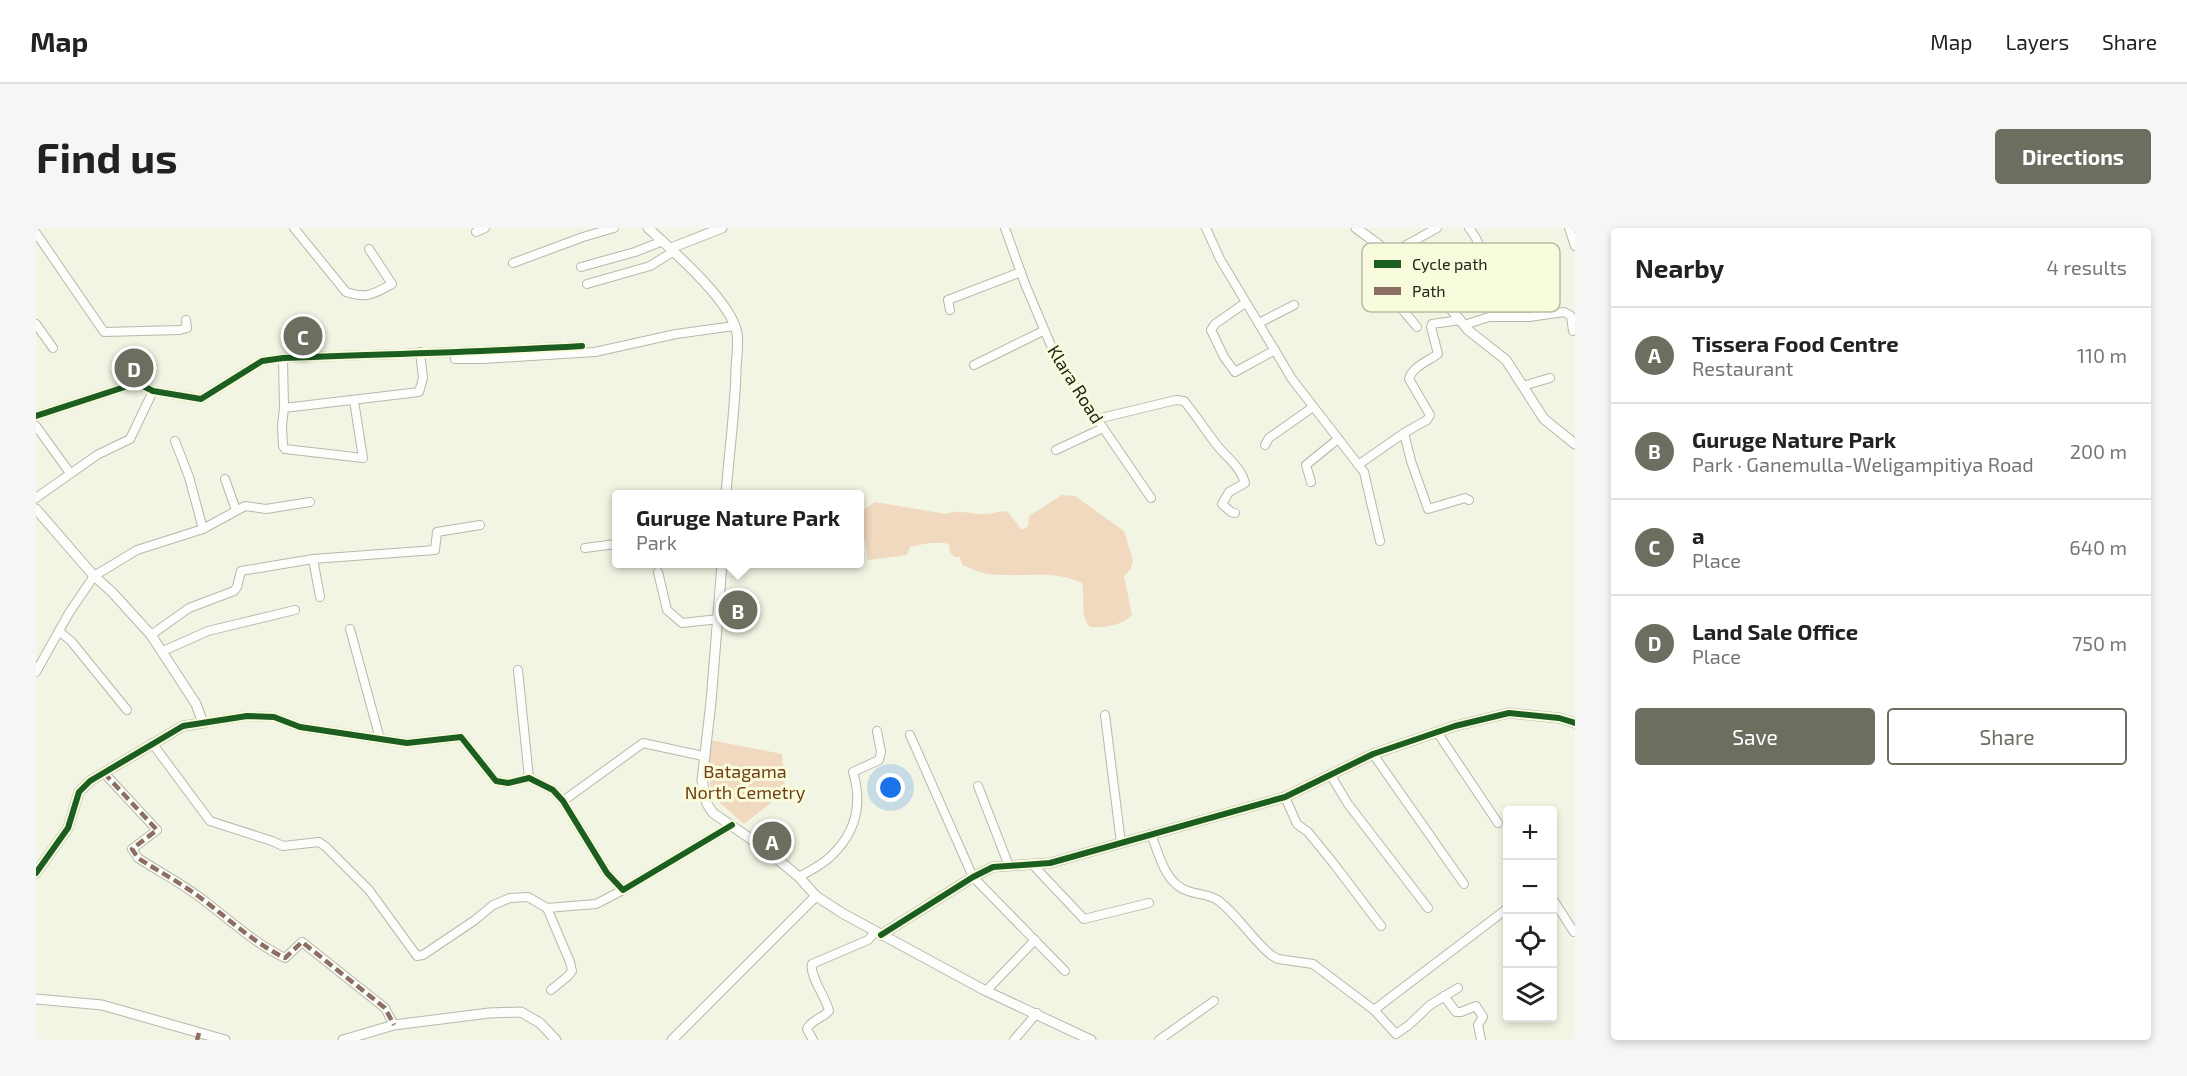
<!DOCTYPE html>
<html lang="en">
<head>
<meta charset="utf-8">
<style>
  body { margin:0; font-family:"Exo 2",sans-serif; background:#f6f6f6; color:#222 }
  .controls { position:absolute; right:18px; bottom:18px; display:grid; overflow:hidden; border-radius:6px; box-shadow:0 3px 9px #0003 }
  .controls button { width:54px; height:54px; display:grid; place-items:center; padding:0; border:0; border-bottom:2px solid #e0e0e0; background:#fff; color:#222; font:30px sans-serif }
  .you { position:absolute; left:855px; top:560px; width:21px; height:21px; margin:-15px; border:4px solid #fff; border-radius:50%; background:#1a73e8; box-shadow:0 0 0 9px #1a73e833 }
  .badge { display:grid; place-items:center; width:39px; height:39px; border-radius:50%; background:#6c6e60; color:#fff; font-size:20px; font-weight:700 }
  .pin { position:absolute; translate:-50% -50%; border:3px solid #fff; box-shadow:0 2px 6px #0006 }
  .popup { position:absolute; left:576px; top:262px; width:252px; height:78px; box-sizing:border-box; display:grid; place-content:center; border-radius:6px; background:#fff; filter:drop-shadow(0 2px 4px #0005); font-size:20px; white-space:nowrap; color:#767676 }
  .popup b { font-size:22px; color:#222 }
  .popup::after { content:''; position:absolute; left:50%; top:100%; margin-left:-12px; border:12px solid transparent; border-top-color:#fff }
  .list { margin:0; padding:0; list-style:none }
  h2 { display:flex; justify-content:space-between; align-items:center; height:78px; margin:0; padding:0 24px; font-size:26px }
  h2 small { font-size:20px; font-weight:400; color:#767676 }
  .list li { display:grid; grid-template-columns:39px 1fr auto; gap:18px; align-items:center; box-sizing:border-box; height:96px; padding:0 24px; border-top:2px solid #e0e0e0 }
  .list b { display:block; font-size:22px; white-space:nowrap }
  .list p { margin:0; font-size:20px; white-space:nowrap; color:#767676 }
  .list em { font-size:20px; font-style:normal; color:#767676 }
  .actions { display:flex; gap:12px; padding:18px 24px }
  .actions a { flex:1; padding:14px 0; border:2px solid #6c6e60; border-radius:6px; text-align:center; font-size:21px; color:#6c6e60 }
  .actions .main { background:#6c6e60; color:#fff }
  .icon { flex:none; width:33px; height:33px; fill:none; stroke:currentColor; stroke-width:2; stroke-linecap:round; stroke-linejoin:round }
  .map { position:relative; flex:none; width:1539px; height:812px; overflow:hidden; border-radius:6px }
  header { display:flex; align-items:center; gap:36px; box-sizing:border-box; height:84px; padding:0 30px; background:#fff; border-bottom:2px solid #e0e0e0 }
  header strong { font-size:28px }
  nav { display:flex; gap:33px; margin-inline-start:auto; font-size:21px }
  .intro { display:flex; align-items:center; justify-content:space-between; box-sizing:border-box; height:144px; padding:0 36px }
  h1 { margin:0; font-size:42px }
  .button { padding:15px 27px; border-radius:6px; background:#6c6e60; color:#fff; font-size:21px; font-weight:700 }
  main { display:flex; gap:36px; padding:0 36px }
  aside { flex:1; background:#fff; border-radius:6px; box-shadow:0 3px 9px #0003 }
  .map>svg:first-child { display:block }
  .green { fill:#f1d9bf }
  .lines { fill:none; stroke-linecap:round; stroke-linejoin:round }
  .minor-casing { stroke:#b6b8ab; stroke-width:10 }
  .tertiary-casing { stroke:#b6b8ab; stroke-width:11 }
  .minor { stroke:#fdfefb; stroke-width:8 }
  .tertiary { stroke:#fdfefb; stroke-width:9 }
  .quiet { stroke:#8d6e63; stroke-width:4.5; stroke-dasharray:9 4.5; stroke-linecap:butt }
  .cycleway-casing { stroke:#f8fcdd; stroke-width:10 }
  .cycleway { stroke:#1b5e20; stroke-width:6 }
  .labels { text-anchor:middle; dominant-baseline:central; stroke-width:6; stroke-linejoin:round; paint-order:stroke }
  .street-label { font-size:18px; fill:#232519; stroke:#f8fcdd }
  .park-label { font-size:18px; fill:#713f11; stroke:#f8fcdd }
  .key { fill:#f8fcdd; stroke:#b8bca2; stroke-width:1.5 }
  .key-label { font-size:16px; fill:#232519 }
</style>
</head>
<body>
<header>
<strong>Map</strong>
<nav><a>Map</a><a>Layers</a><a>Share</a></nav>
</header>
<div class="intro"><h1>Find us</h1><a class="button">Directions</a></div>
<main>
<div class="map">
<svg width="1539" height="812" viewBox="0 0 1539 812">
  <rect width="100%" height="100%" fill="#f3f5e4"/>
  <g class="green">
    <path d="M1026,267l13,1 49,35 9,30 -3,9 -6,6 8,39c-11,11 -28,13 -42,12 -10,-9 -5,-31 -8,-44 -29,-14 -62,-5 -93,-9 -10,-1 -18,-6 -27,-9l-2,-8h-5l-5,-5 -1,-8c-13,-3 -26,0 -39,3l-3,8 -39,5 -6,-37 1,-13 12,-8 71,12c15,-6 28,2 43,0 9,-1 9,-4 19,-2l14,18 6,-4 1,-10z"/>
    <polygon points="674,512 746,526 749,564 708,596 677,569 672,546"/>
  </g>
  <g class="lines">
    <g class="minor-casing">
      <g id="minor">
        <path d="M258,0l52,64c21,7 28,2 46,-8l-23,-35"/>
        <polyline points="969,0 989,56 1022,134 1115,270"/>
        <polyline points="1170,0 1184,31 1256,151 1328,244 1344,313"/>
        <path d="M1433,0c16,18 14,46 29,66l18,3 26,-1 2,-3 -8,-18"/>
        <polyline points="1533,0 1539,18"/>
        <polyline points="440,4 449,0"/>
        <polyline points="0,5 68,104 144,102 151,100 150,92"/>
        <path d="M1340,14c-8,34 21,60 41,85"/>
        <polyline points="1356,25 1401,0"/>
        <polyline points="477,35 547,9 578,0"/>
        <polyline points="545,39 599,24 627,13"/>
        <polyline points="551,56 614,38 638,23"/>
        <polyline points="1209,75 1179,96 1175,102 1188,129 1199,144 1239,122"/>
        <polyline points="914,82 912,72 985,44"/>
        <polyline points="1223,95 1258,77"/>
        <polyline points="0,96 17,120"/>
        <polyline points="1428,97 1453,89 1493,89 1528,84 1535,88 1537,103"/>
        <polyline points="247,130 248,180 383,164 387,150 384,124"/>
        <polyline points="419,131 448,131 559,124 640,106 698,98"/>
        <polyline points="938,137 1007,103"/>
        <polyline points="1487,158 1514,150"/>
        <polyline points="248,180 246,197 247,218 249,221 327,230 318,173"/>
        <path d="M0,188l101,-33 16,8 48,8 61,-38 21,-3c100,-4 199,-6 299,-12"/>
        <path d="M1061,191l79,-19 8,1c12,14 21,29 32,43 10,13 25,23 29,39l-16,9 -7,12 9,8 4,1"/>
        <polyline points="0,198 34,245"/>
        <path d="M1368,205l23,-13 3,-5 -21,-36c3,-12 19,-18 29,-25l-7,-27 1,-3 28,-4"/>
        <polyline points="139,213 153,249 167,301"/>
        <polyline points="1229,217 1233,210 1277,179"/>
        <polyline points="1020,222 1067,200"/>
        <polyline points="1322,237 1368,205 1375,233 1392,281 1429,270 1433,272"/>
        <polyline points="189,251 200,282"/>
        <polyline points="1275,254 1270,237 1302,211"/>
        <polyline points="0,270 61,227 94,211 117,163"/>
        <polyline points="549,320 580,316"/>
        <polyline points="277,331 284,369"/>
        <polyline points="622,344 631,382 646,395 683,391"/>
        <polyline points="314,401 344,511"/>
        <polyline points="24,404 35,413 91,482"/>
        <polyline points="115,407 153,380 198,363 201,359 205,343 277,331 399,322 401,304 444,297"/>
        <polyline points="127,423 172,403 259,382"/>
        <polyline points="482,442 493,550"/>
        <polyline points="0,444 33,385 58,348 101,322 167,301 209,278 230,281 274,274"/>
        <polyline points="1069,487 1085,615"/>
        <polyline points="167,495 211,488 238,489 264,499 371,515 425,509 460,553 472,555 493,550 517,562 527,573 571,645 587,662 696,597"/>
        <polyline points="1401,504 1462,595"/>
        <polyline points="874,507 937,649 1029,743"/>
        <polyline points="116,515 174,593 236,613 247,618 283,614 290,619 333,662 381,728 387,727 439,692 457,677 474,670 492,669 511,680 560,676 587,662"/>
        <polyline points="1337,526 1428,656"/>
        <path d="M68,545l53,57 -25,19 6,9c20,13 41,24 60,38 29,21 54,46 87,62l17,-16 83,66 9,17"/>
        <polyline points="1294,546 1312,576 1392,680"/>
        <polyline points="942,558 973,638"/>
        <polyline points="1249,569 1261,596 1272,604 1298,636 1345,698"/>
        <polyline points="527,573 607,515 667,528"/>
        <path d="M1115,606c8,20 14,50 37,57 11,4 22,3 31,10 20,16 33,38 52,54l7,4 35,5 61,46 134,-102"/>
        <polyline points="996,636 1048,691 1113,675"/>
        <path d="M763,649c10,-6 23,-12 31,-20 26,-24 33,-52 23,-85l26,-12 2,-8 -4,-21"/>
        <polyline points="1516,670 1538,704"/>
        <polyline points="511,680 534,734 536,743 532,748 515,762"/>
        <polyline points="950,763 999,712"/>
        <polyline points="1408,768 1420,784 1425,784 1440,778 1447,789 1442,797 1445,812"/>
        <polyline points="1338,782 1360,806 1373,797 1394,777 1422,760"/>
        <path d="M777,812l-6,-11c4,-9 16,-11 22,-18 -3,-14 -20,-35 -17,-47l56,-24 7,-8"/>
        <polyline points="978,812 1001,785"/>
        <polyline points="1123,812 1178,773"/>
      </g>
    </g>
    <g class="tertiary-casing">
      <g id="tertiary">
        <path d="M612,0c24,22 83,73 89,105 2,12 -1,26 -1,37 -1,42 -7,83 -10,124"/>
        <polyline points="1320,0 1393,54 1432,102 1470,132 1508,191 1539,216"/>
        <polyline points="635,20 686,0"/>
        <polyline points="0,281 58,348 76,364 115,407 160,476 167,495 147,498 54,553 43,564 32,600 0,645"/>
        <polyline points="686,336 675,474 666,552 671,576 677,585 728,620 763,649 780,668 806,685 948,762 1055,812"/>
        <polyline points="845,707 937,649 957,639 1014,635 1249,569 1337,526 1419,498 1473,485 1523,490 1539,495"/>
        <polyline points="0,771 66,777 189,812"/>
        <polyline points="307,812 358,797 453,785 485,784 504,795 520,812"/>
        <polyline points="636,812 780,668"/>
      </g>
    </g>
    <use href="#minor" class="minor"/>
    <use href="#tertiary" class="tertiary"/>
    <g class="quiet">
      <path d="M68,545l53,57 -25,19 6,9c20,13 41,24 60,38 29,21 54,46 87,62l17,-16 83,66 9,17"/>
      <polyline points="161,812 163,805"/>
    </g>
    <g class="cycleway-casing">
      <g id="cycleway">
        <path d="M0,188l101,-33 16,8 48,8 61,-38 21,-3c100,-4 199,-6 299,-12"/>
        <polyline points="0,645 32,600 43,564 54,553 147,498 211,488 238,489 264,499 371,515 425,509 460,553 472,555 493,550 517,562 527,573 571,645 587,662 696,597"/>
        <polyline points="845,707 937,649 957,639 1014,635 1249,569 1337,526 1419,498 1473,485 1523,490 1539,495"/>
      </g>
    </g>
    <use href="#cycleway" class="cycleway"/>
  </g>
  <g class="labels">
    <g class="street-label">
      <text transform="translate(1040 156) rotate(58)">Klara Road</text>
    </g>
    <g class="park-label">
      <text x="709" y="543">Batagama<tspan x="709" dy="21">North Cemetry</tspan></text>
    </g>
  </g>
  <rect x="1326" y="15" width="198" height="69" rx="9" class="key"/>
  <rect x="1338" y="32" width="27" height="8" fill="#1b5e20"/>
  <rect x="1338" y="59" width="27" height="8" fill="#8d6e63"/>
  <g class="key-label">
    <text x="1376" y="42">Cycle path</text>
    <text x="1376" y="69">Path</text>
  </g>
</svg>
<div class="controls">
<button>+</button>
<button>−</button>
<button><svg class="icon" aria-label="locate" viewBox="0 0 24 24"><circle cx="12" cy="12" r="6"/><path d="M12 2v4M12 18v4M2 12h4M18 12h4"/></svg></button>
<button><svg class="icon" aria-label="layers" viewBox="0 0 24 24"><path d="M12 4l9 5-9 5-9-5zM3 14l9 5 9-5"/></svg></button>
</div>
<div class="you"></div>
<div class="pin badge" style="left:736px;top:613px">A</div>
<div class="pin badge" style="left:702px;top:382px">B</div>
<div class="popup"><b>Guruge Nature Park</b>Park</div>
<div class="pin badge" style="left:267px;top:108px">C</div>
<div class="pin badge" style="left:98px;top:140px">D</div>
</div>
<aside>
<h2>Nearby<small>4 results</small></h2>
<ul class="list">
<li><span class="badge">A</span><div><b>Tissera Food Centre</b><p>Restaurant</p></div><em>110 m</em></li>
<li><span class="badge">B</span><div><b>Guruge Nature Park</b><p>Park · Ganemulla-Weligampitiya Road</p></div><em>200 m</em></li>
<li><span class="badge">C</span><div><b>a</b><p>Place</p></div><em>640 m</em></li>
<li><span class="badge">D</span><div><b>Land Sale Office</b><p>Place</p></div><em>750 m</em></li>
</ul>
<div class="actions"><a class="main">Save</a><a>Share</a></div>
</aside>
</main>
</body>
</html>
